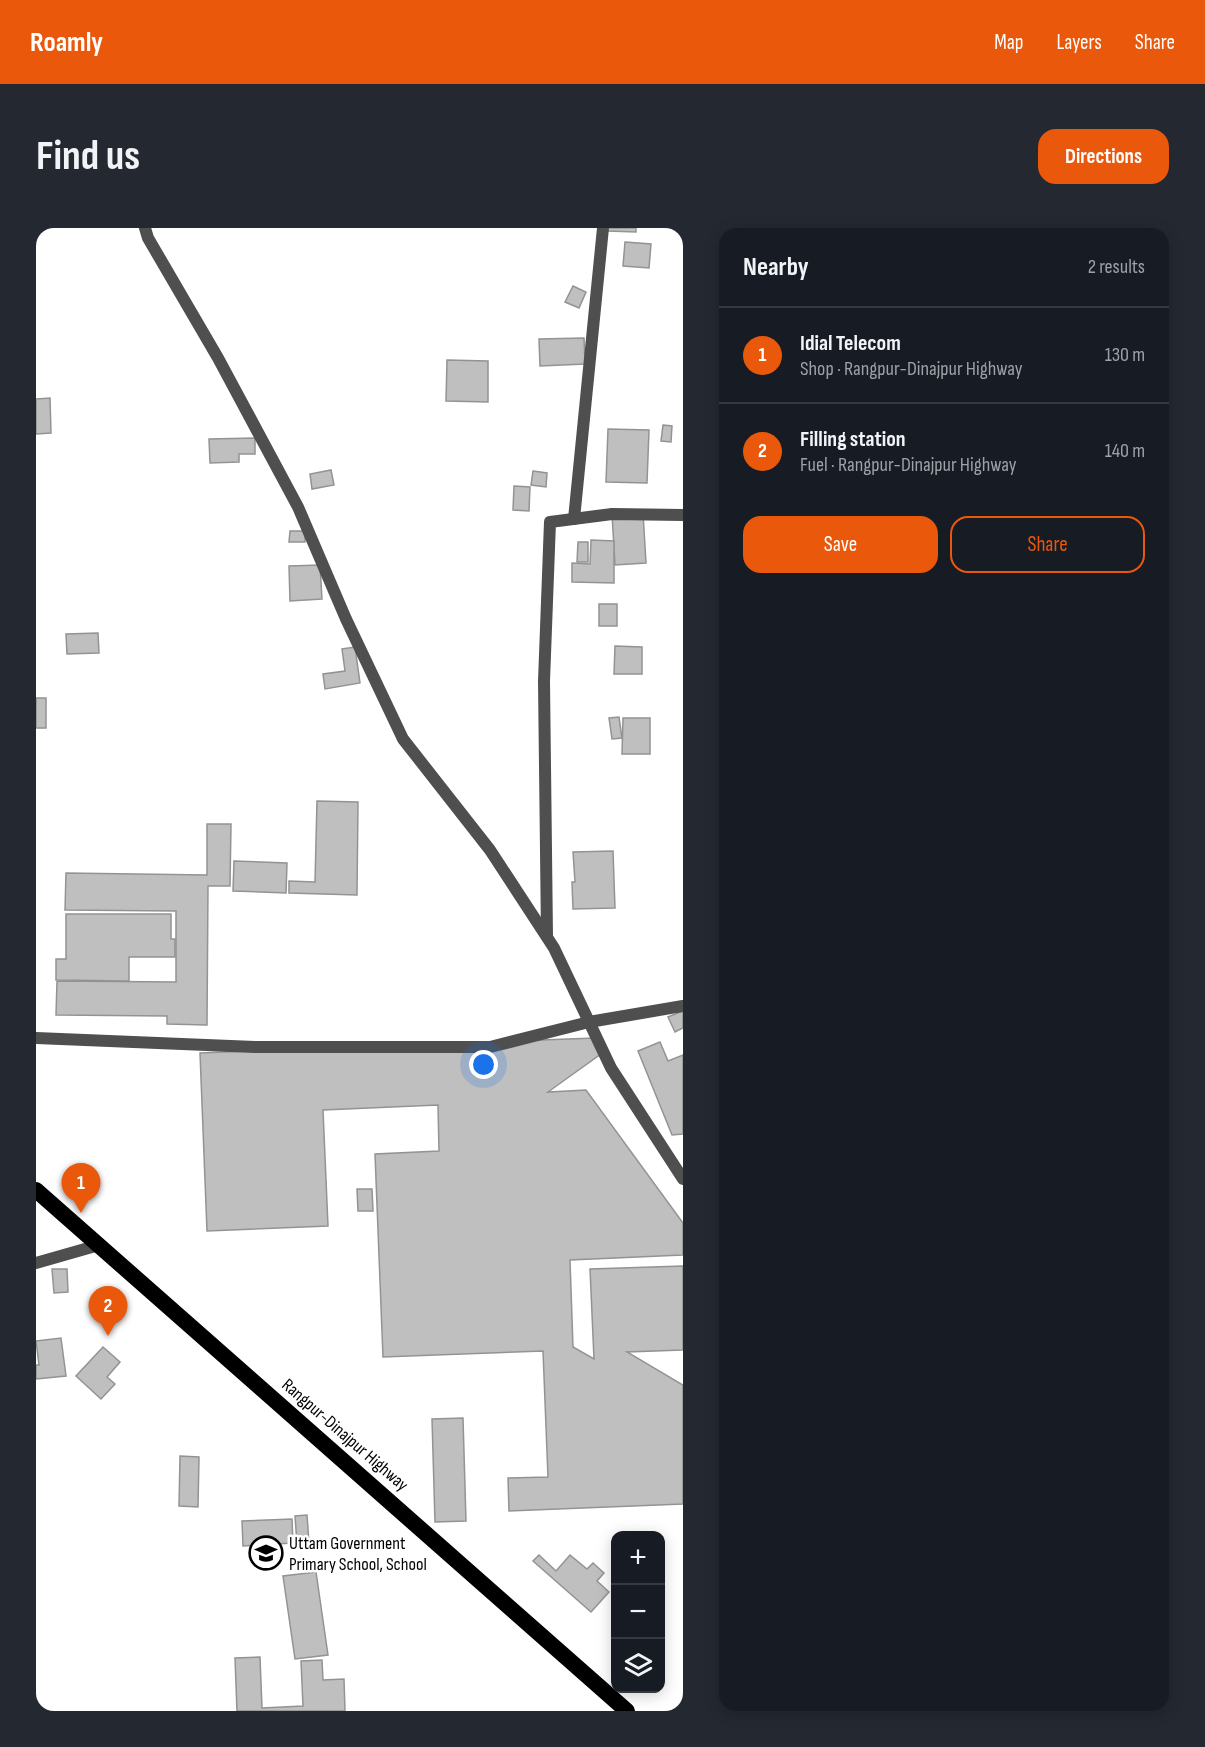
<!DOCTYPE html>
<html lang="en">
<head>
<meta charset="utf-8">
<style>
  body { margin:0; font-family:"Sofia Sans Condensed",sans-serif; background:#242831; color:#f1f3f6 }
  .controls { position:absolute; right:18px; bottom:18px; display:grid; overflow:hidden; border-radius:12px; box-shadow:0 3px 15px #0003 }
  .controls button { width:54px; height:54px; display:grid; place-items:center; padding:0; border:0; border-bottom:2px solid #363941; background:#171b24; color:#f1f3f6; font:30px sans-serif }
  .you { position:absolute; left:448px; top:837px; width:21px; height:21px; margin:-15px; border:4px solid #fff; border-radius:50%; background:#1a73e8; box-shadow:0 0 0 9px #1a73e833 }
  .badge { display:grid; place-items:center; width:39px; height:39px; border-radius:50%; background:#ea580c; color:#fff; font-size:20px; font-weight:700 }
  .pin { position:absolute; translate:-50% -50px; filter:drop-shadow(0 2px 3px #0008) }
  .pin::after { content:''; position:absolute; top:32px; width:21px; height:18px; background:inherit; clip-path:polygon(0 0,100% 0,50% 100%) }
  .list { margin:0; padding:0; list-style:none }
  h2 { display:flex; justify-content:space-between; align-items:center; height:78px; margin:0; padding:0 24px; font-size:26px }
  h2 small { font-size:20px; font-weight:400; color:#9ea1a6 }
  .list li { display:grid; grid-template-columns:39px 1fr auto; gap:18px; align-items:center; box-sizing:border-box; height:96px; padding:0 24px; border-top:2px solid #363941 }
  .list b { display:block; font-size:22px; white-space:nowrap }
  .list p { margin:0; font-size:20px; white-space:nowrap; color:#9ea1a6 }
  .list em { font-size:20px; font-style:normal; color:#9ea1a6 }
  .actions { display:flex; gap:12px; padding:18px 24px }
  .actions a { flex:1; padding:14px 0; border:2px solid #ea580c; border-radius:18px; text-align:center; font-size:21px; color:#ea580c }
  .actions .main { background:#ea580c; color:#fff }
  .icon { flex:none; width:33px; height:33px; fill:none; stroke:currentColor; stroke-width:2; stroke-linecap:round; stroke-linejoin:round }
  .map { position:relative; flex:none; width:647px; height:1483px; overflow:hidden; border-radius:18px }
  header { display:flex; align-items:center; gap:36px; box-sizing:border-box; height:84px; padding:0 30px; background:#ea580c; color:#fff }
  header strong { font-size:28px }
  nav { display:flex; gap:33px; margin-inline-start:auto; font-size:21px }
  .intro { display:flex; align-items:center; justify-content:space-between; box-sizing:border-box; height:144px; padding:0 36px }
  h1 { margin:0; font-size:42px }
  .button { padding:15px 27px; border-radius:18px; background:#ea580c; color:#fff; font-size:21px; font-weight:700 }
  main { display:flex; gap:36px; padding:0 36px }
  aside { flex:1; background:#171b24; border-radius:18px; box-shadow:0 3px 15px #0003 }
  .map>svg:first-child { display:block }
  .building { fill:#bfbfbf; stroke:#939393; stroke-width:1.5 }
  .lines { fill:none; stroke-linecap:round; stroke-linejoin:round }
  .minor { stroke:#4f4f4f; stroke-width:12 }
  .trunk { stroke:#000; stroke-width:16 }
  .labels { text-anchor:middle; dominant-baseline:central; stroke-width:5; stroke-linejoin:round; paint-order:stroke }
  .street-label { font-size:18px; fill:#000; stroke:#fff }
  .poi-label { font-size:18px; fill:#000; stroke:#fff; text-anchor:start }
</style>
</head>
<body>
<header>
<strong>Roamly</strong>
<nav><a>Map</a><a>Layers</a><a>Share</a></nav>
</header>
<div class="intro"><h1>Find us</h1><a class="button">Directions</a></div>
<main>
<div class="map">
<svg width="647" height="1483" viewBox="0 0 647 1483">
  <rect width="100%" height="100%" fill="#fff"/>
  <g class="building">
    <polygon points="571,0 600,0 600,4 571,3"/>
    <polygon points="589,14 615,16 613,40 587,38"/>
    <polygon points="537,58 550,64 543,80 529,74"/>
    <polygon points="548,110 549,136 504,138 503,111"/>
    <polygon points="411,132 452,133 452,174 410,173"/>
    <polygon points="14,170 15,205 0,206 0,171"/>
    <polygon points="627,197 636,198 635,214 625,213"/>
    <polygon points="572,201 613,202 611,255 570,254"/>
    <polygon points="219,210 219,226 203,226 203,234 174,235 173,211"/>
    <polygon points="295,242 298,257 276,261 274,246"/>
    <polygon points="497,243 511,245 510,259 495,257"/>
    <polygon points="478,258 494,259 493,283 477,282"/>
    <polygon points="607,285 610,335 579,337 576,286"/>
    <polygon points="254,303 269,303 269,314 253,314"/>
    <polygon points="555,312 578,313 578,355 536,354 536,335 554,336"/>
    <polygon points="542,314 552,314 552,334 541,334"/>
    <polygon points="284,337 286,371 254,373 253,338"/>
    <rect x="563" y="376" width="18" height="22"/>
    <polygon points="62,405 63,425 31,426 30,406"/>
    <polygon points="579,418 606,419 606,446 578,446"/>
    <polygon points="319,419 324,455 289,461 287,446 309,443 306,421"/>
    <rect x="0" y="470" width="10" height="30"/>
    <polygon points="583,489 586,510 576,511 573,490"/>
    <polygon points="587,490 614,490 614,526 586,526"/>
    <polygon points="281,573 322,574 321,667 253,665 253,653 279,654"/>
    <polygon points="171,596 195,596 194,658 172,658 171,797 131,796 131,788 20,787 21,753 140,754 140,683 29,682 30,645 171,647"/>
    <polygon points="577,623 579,680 537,681 536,654 539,654 537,624"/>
    <polygon points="198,633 251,635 250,665 197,663"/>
    <polygon points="30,686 135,686 135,711 139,711 139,729 93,729 93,753 20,752 20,731 30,731"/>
    <polygon points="647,783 647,800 639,804 632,789"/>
    <polygon points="559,810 569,823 512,864 550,862 647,995 647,1027 534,1032 537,1119 558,1131 554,1041 647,1038 647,1122 591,1124 647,1157 647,1276 473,1283 472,1250 512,1249 507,1123 347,1129 339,926 403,923 402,877 287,882 292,998 171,1003 164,825"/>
    <polygon points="624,814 632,833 647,827 647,906 636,907 602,823"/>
    <polygon points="321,961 336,961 337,983 322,983"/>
    <polygon points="16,1041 31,1041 32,1064 18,1065"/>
    <polygon points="25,1110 30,1148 0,1151 0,1137 3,1137 0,1113"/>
    <polygon points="67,1119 84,1134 71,1149 79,1156 65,1171 40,1148"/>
    <polygon points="427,1190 430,1293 399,1294 396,1191"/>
    <polygon points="144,1228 163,1229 162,1279 143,1278"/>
    <polygon points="271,1287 273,1315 261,1316 259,1288"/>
    <polygon points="256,1291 257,1315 207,1318 206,1293"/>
    <polygon points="503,1327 520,1343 534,1327 551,1341 557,1335 568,1345 561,1353 573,1364 555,1384 497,1333"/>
    <polygon points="280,1344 292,1427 259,1431 247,1348"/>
    <polygon points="224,1429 226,1480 267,1478 265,1433 286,1432 287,1452 308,1451 309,1483 201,1483 199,1430"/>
  </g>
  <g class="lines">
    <g class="minor">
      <polyline points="109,0 112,10 182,130 262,279 310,391 367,511 454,622 518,720 575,840 647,951"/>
      <polyline points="538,291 567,0"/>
      <polyline points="511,708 508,453 514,294 576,286 647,287"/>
      <polyline points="0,810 219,819 454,819 553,794 647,778"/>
      <polyline points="0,1035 63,1017"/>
    </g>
    <polyline class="trunk" points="0,962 591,1483"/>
  </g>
  <defs>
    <g id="school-ring" transform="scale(1.725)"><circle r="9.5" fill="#fff" stroke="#000" stroke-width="1.5"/><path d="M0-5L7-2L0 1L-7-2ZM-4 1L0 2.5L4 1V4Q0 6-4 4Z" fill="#000"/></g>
  </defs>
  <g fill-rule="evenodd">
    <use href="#school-ring" x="230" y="1325"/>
  </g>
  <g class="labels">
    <g class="street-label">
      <text transform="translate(309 1207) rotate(41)">Rangpur-Dinajpur Highway</text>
    </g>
    <g class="poi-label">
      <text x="253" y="1315">Uttam Government<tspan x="253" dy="21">Primary School, School</tspan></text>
    </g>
  </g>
</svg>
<div class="controls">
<button>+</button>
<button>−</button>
<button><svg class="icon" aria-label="layers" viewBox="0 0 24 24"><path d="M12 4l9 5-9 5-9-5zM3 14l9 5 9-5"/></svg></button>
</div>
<div class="you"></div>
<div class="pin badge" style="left:45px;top:985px">1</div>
<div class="pin badge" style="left:72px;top:1108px">2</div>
</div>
<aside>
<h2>Nearby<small>2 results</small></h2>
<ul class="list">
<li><span class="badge">1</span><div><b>Idial Telecom</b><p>Shop · Rangpur-Dinajpur Highway</p></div><em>130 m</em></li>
<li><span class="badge">2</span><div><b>Filling station</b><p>Fuel · Rangpur-Dinajpur Highway</p></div><em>140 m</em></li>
</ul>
<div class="actions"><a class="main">Save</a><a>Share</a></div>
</aside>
</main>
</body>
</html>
